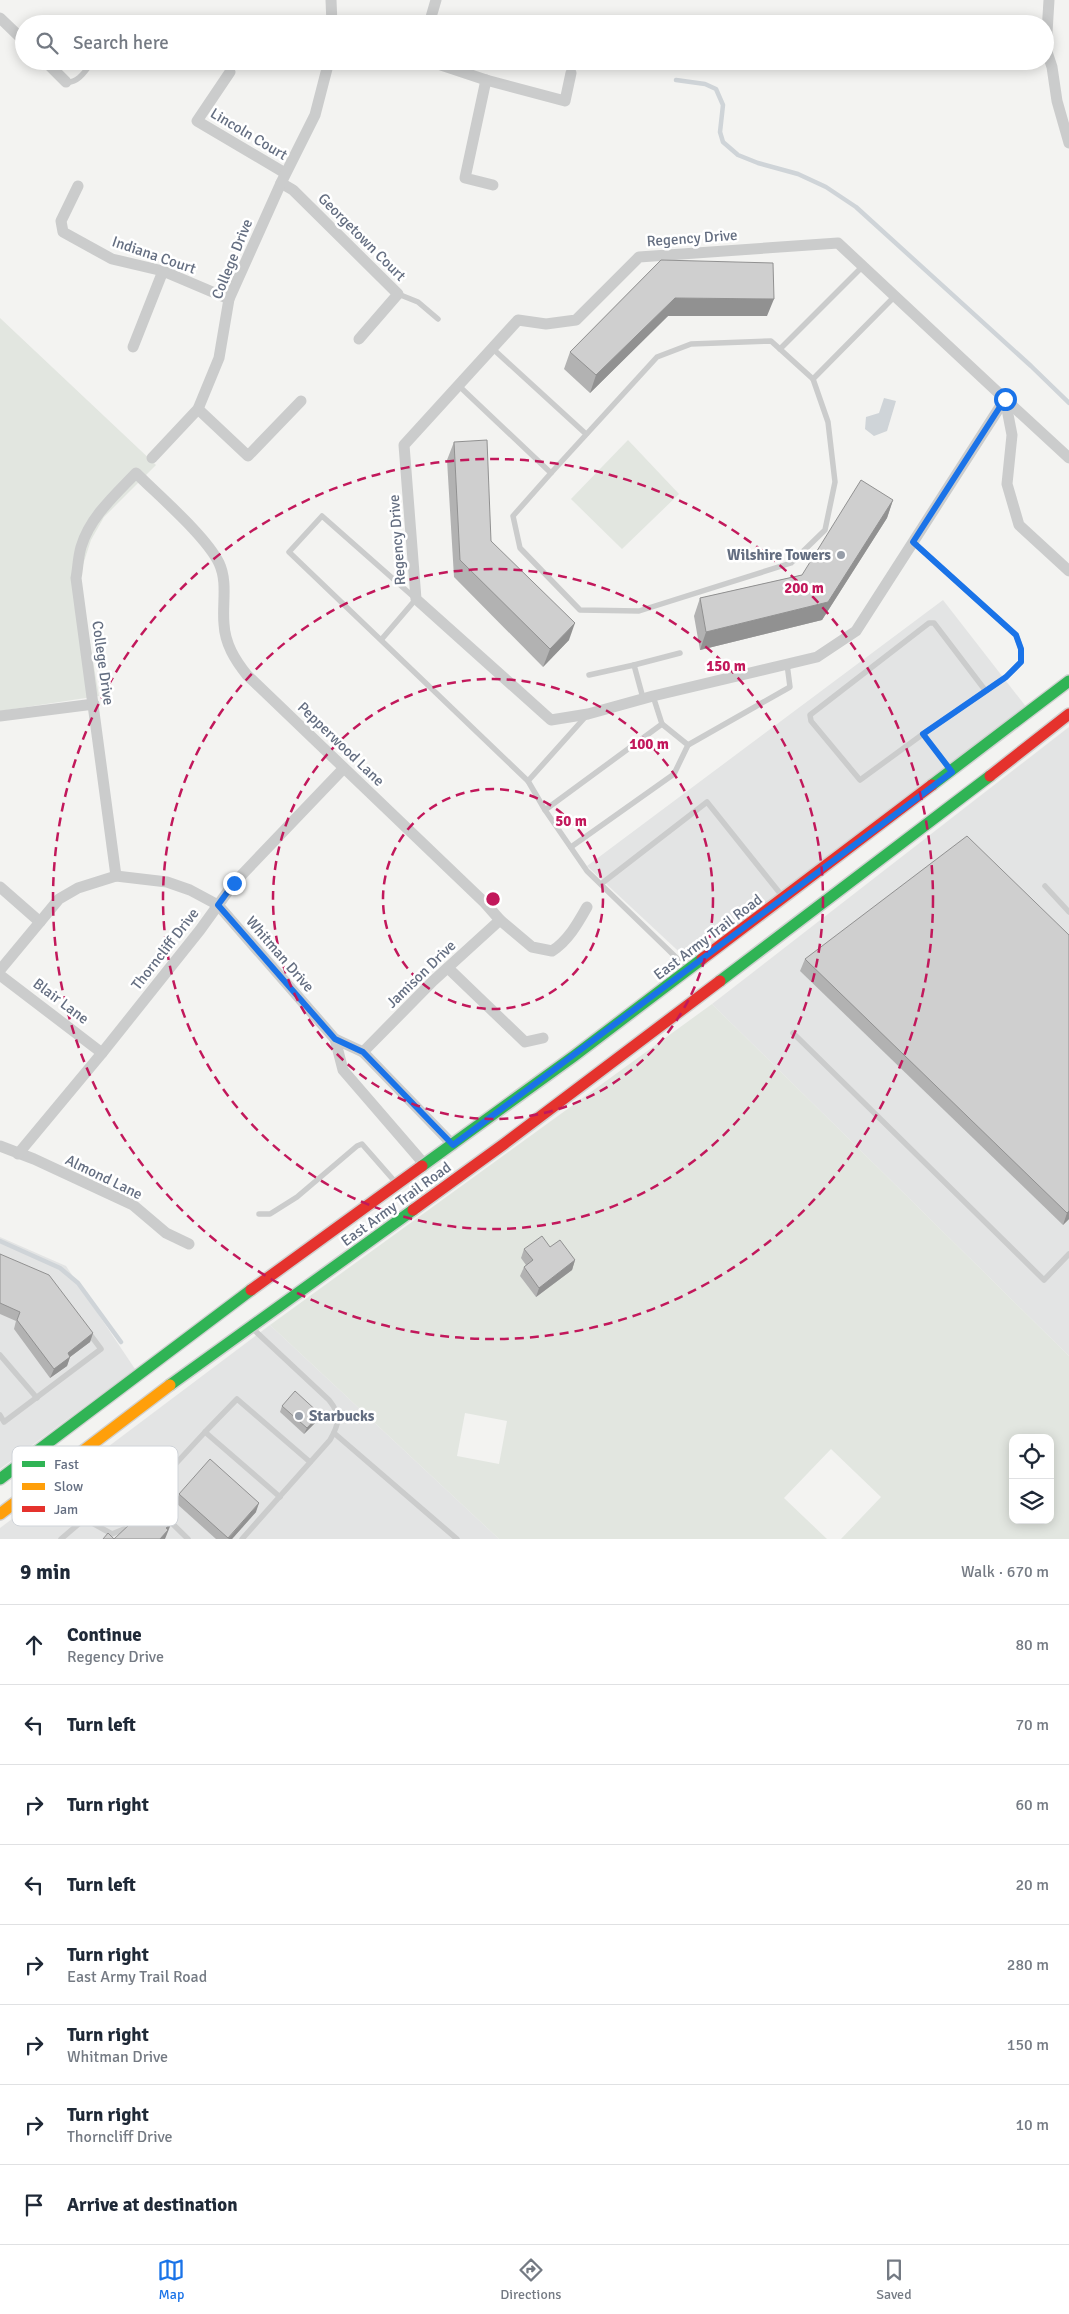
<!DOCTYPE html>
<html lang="en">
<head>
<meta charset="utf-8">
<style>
  body { margin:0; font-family:Signika,sans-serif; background:#f2f2f3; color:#1f2937 }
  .controls { position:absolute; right:15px; bottom:15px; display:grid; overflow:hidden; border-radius:10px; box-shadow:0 2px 12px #0003 }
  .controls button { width:45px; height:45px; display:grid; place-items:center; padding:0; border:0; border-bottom:1px solid #e0e1e3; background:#fff; color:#1f2937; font:25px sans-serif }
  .stop { position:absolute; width:15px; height:15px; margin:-11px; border:4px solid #1a73e8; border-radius:50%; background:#fff }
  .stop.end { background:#1a73e8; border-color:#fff; box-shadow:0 1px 5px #0008 }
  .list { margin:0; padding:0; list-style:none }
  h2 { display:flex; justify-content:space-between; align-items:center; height:65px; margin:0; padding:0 20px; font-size:21px }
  h2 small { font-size:16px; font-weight:400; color:#747a83 }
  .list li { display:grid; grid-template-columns:32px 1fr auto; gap:15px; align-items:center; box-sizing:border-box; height:80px; padding:0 20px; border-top:1px solid #e0e1e3 }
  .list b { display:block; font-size:19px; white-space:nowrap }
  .list p { margin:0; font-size:16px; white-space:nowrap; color:#747a83 }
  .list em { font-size:16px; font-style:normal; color:#747a83 }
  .icon { flex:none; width:28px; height:28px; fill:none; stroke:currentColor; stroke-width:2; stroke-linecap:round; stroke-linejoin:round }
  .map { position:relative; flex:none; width:1069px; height:1539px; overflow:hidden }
  .search { position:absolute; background:#fff; box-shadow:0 2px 12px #0003; left:15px; right:15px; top:15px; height:55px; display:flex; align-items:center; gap:12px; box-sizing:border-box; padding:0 18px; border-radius:28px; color:#747a83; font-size:19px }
  .sheet { height:705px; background:#fff }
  nav { display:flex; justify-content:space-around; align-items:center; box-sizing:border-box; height:70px; border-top:1px solid #e0e1e3; background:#fff; font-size:14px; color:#747a83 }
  nav a { display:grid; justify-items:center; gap:2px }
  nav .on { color:#1a73e8 }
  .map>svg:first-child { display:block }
  .built { fill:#e3e4e4 }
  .green { fill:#e2e6e0; fill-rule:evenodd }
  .water { fill:#cfd4d8 }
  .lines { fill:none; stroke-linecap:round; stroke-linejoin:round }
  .stream { stroke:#cfd4d8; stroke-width:4.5 }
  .fast-casing { stroke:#d0d1d0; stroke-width:14 }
  .slow-casing { stroke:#d0d1d0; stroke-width:14 }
  .jam-casing { stroke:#d0d1d0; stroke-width:14 }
  .lane { stroke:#cbcccc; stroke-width:5.5 }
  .street { stroke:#cbcccc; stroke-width:11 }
  .fast { stroke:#30b455; stroke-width:11 }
  .slow { stroke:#ff9f0a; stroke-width:11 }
  .jam { stroke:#e5322d; stroke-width:11 }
  .wall { fill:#b2b2b2 }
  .shaded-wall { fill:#919191 }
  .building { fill:#cfcfcf; stroke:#919191 }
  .route { stroke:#1a73e8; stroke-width:6 }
  .ring { fill:none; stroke:#c2185b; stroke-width:2.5; stroke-dasharray:9 6 }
  .poi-dot { fill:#969da8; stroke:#fff; stroke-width:2 }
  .labels { text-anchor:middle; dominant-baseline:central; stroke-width:5; stroke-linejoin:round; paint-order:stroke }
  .street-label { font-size:15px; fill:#646e81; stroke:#fff }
  .poi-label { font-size:15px; font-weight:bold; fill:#646e81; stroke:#fff; text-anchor:end }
  .key { fill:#fff; stroke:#d0d4d9; stroke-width:1 }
  .key-label { font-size:14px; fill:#646e81 }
  .centre { fill:#c2185b; stroke:#fff; stroke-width:2.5 }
  .ring-label { font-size:15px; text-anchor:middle; font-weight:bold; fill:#c2185b; stroke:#fff; stroke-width:5; stroke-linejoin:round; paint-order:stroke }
</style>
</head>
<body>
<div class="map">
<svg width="1069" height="1539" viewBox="0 0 1069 1539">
  <rect width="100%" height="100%" fill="#f3f3f1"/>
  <g class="built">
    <polygon points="943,600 1027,708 690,962 587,866"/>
    <polygon points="1069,727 1069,1356 712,1004"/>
    <polygon points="0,1237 66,1266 135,1369 0,1469"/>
    <polygon points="270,1325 499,1539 0,1539 0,1528"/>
  </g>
  <g class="green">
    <polygon points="0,318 156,465 104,517 91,540 79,577 99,696 0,711"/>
    <polygon points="628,440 679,494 622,549 571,499"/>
    <path d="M712,1004l357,352v183h-228l40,-42 -50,-48 -47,49 43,41h-328l-229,-214zM465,1413l42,8 -8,43 -42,-8zM1013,1438h37v82h-37z"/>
  </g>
  <polygon class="water" points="884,398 896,401 887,431 874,436 865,429 866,417 879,413"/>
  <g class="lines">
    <g class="stream">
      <polyline points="676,80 705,84 716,89 723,105 720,132 723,142 738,155 758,163 798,174 826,187 856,207 1031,366 1069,403"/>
      <polyline points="0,1241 60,1268 78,1283 121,1342"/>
    </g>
    <g class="fast-casing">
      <g id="fast">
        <polyline points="932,785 1069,681"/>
        <polyline points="720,981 990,776"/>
        <polyline points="422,1166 574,1056 702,959"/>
        <polyline points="170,1385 413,1210"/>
        <polyline points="0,1479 251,1290"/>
      </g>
    </g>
    <g class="slow-casing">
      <polyline id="slow" points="0,1514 170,1385"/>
    </g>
    <g class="jam-casing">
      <g id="jam">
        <polyline points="990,776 1069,714"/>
        <polyline points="702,959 932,785"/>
        <polyline points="413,1210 504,1144 720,981"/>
        <polyline points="251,1290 422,1166"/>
      </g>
    </g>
    <g class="lane">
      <path d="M66,82c12,2 20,-12 27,-21"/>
      <polyline points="398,294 418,302 438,319"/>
      <polyline points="492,348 586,434"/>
      <polyline points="780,349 863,266"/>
      <polyline points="458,385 551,473 513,516 520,548 580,610 639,611 791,563 825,530 835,482 828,422 813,379 895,296"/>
      <polyline points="551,473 657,357 691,344 771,341 813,379"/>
      <polyline points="913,542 1016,635 1021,649 1021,662 1006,677 923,734 951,770"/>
      <polyline points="381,640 416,599 322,516 289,552 528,781 545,810"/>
      <polyline points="634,665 680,653"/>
      <polyline points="589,675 634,665 643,698"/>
      <polyline points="653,696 662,724 545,810 587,871 688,969"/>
      <polyline points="923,734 860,780 811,721 810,715 929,623 934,623 985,690"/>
      <polyline points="688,745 790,687 787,664"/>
      <polyline points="528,781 587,715"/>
      <polyline points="571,847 674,774 688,745 662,724"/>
      <polyline points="601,884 707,802 783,897"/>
      <polyline points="1045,886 1069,912"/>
      <polyline points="793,1033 1044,1280 1069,1254"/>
      <polyline points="259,1214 270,1214 297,1197 357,1146 362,1144 397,1184"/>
      <polyline points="0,1355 37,1398"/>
      <polyline points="0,1415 4,1422 101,1349 89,1333"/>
      <polyline points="334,1433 457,1539"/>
      <polyline points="158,1483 205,1432"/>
      <polyline points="280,1497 205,1432 237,1399 310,1462"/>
      <polyline points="85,1519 112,1534 124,1529"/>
      <polyline points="61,1539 129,1481 188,1539"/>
      <path d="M242,1539l88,-99c9,-16 12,-24 -1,-40l-77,-72"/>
    </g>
    <g class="street">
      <polyline points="331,0 332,24"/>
      <polyline points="1049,0 1046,49 1052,67 1057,101 1069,143"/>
      <polyline points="0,18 24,41"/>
      <polyline points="429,24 436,0"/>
      <polyline points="45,61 66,82"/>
      <polyline points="429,61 486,80 565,101 571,73"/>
      <polyline points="230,72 197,121 285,173"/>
      <polyline points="486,80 465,178 493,185"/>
      <polyline points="281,183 293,190 398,294 359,339"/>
      <polyline points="78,186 61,221 63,232 112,259 163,271 229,299"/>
      <polygon points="838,243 1005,399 856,631 817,657 653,696 588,714 551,720 416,599 404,445 518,320 546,324 576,320 639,257"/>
      <polyline points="133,347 163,271"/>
      <polyline points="1005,399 1012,435 1007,484 1019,525 1069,571"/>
      <polyline points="1005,399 1069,458"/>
      <polyline points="198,409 248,456 301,401"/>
      <polyline points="152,458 198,409 219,358 229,299 281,183 315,115 329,61"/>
      <polyline points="0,716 94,704"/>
      <path d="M116,876l-40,-298c2,-10 2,-21 5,-31 9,-30 34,-52 55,-74 23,23 70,63 83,90 9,19 3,41 5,61 1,20 11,36 23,51l238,228 15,17 32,27 20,4c16,-10 26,-28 35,-44"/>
      <polyline points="0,887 40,922"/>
      <polyline points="448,968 525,1042 543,1038"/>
      <polyline points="0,970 59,899 78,888 116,876 167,882 190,890 218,905 335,1039 363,1052 453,1145"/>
      <polyline points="0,975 102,1053"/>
      <polyline points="335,1039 343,1070 425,1165"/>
      <polyline points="363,1052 433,981 500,920"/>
      <polyline points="0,1146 34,1159 133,1205 166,1233 189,1244"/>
      <polyline points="18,1154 102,1053 200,930 234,883 343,769"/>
    </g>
    <use href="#fast" class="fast"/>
    <use href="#slow" class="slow"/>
    <use href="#jam" class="jam"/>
  </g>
  <g class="wall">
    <polygon points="661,260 767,316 668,316 590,393 564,369 570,352"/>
    <polygon points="454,442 491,541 569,640 543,667 454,577 447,460"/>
    <polygon points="893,500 887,518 822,620 700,650 694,616 700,598 802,575"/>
    <polygon points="1069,935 1069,1219 1063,1225 800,971 805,959"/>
    <polygon points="550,1247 575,1260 572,1270 536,1297 520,1276 524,1267 526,1265 521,1258 524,1249"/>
    <polygon points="0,1254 93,1333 90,1342 70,1357 67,1366 50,1378 14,1329 16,1321 0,1314"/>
    <polygon points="282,1406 318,1420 304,1434 280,1412"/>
    <polygon points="179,1494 256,1512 232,1539 216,1539 176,1503"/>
  </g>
  <g class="shaded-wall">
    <polygon points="675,298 774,299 767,316 668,316 590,393 596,375"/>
    <polygon points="893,500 887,518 822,620 700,650 706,632 828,602"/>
    <polygon points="575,623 569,640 543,667 550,649"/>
    <polygon points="1069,1211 1069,1219 1063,1225 1067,1213"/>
    <polygon points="575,1260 572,1270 536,1297 539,1288"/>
    <polygon points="93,1333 90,1342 70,1357 67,1366 50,1378 54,1369 68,1353"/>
    <polygon points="320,1414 318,1420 304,1434 307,1428"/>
    <polygon points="259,1503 256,1512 232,1539 228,1539"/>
    <polygon points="171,1524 165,1539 160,1539 166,1528"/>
  </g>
  <g class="building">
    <polygon points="661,260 773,263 774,299 675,298 596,375 570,352"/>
    <polygon points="487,440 491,541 575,623 550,649 460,560 454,442"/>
    <polygon points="861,480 893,500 828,602 706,632 700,598 802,575"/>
    <polygon points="967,836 1069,935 1069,1211 1067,1213 805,959"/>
    <polygon points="542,1236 550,1247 560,1240 575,1260 539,1288 524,1267 533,1260 524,1249"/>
    <polygon points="0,1254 49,1275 93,1333 68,1353 70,1357 54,1369 17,1320 20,1312 0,1303"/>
    <polygon points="295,1391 320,1414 307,1428 282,1406"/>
    <polygon points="210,1459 259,1503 228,1538 179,1494"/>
    <polygon points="150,1504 171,1524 166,1528 168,1530 160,1539 103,1539 108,1533 114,1539 131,1523 140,1509 145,1509"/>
  </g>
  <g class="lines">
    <polyline class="route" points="234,883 218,905 335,1039 363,1052 453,1145 952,772 923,734 1006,677 1021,662 1021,649 1016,635 913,542 1005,399"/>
  </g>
  <g class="ring">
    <circle cx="493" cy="899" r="110"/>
    <circle cx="493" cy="899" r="220"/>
    <circle cx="493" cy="899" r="330"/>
    <circle cx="493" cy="899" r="440"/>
  </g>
  <g class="poi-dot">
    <circle cx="841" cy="555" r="5"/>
    <circle cx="299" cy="1416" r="5"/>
  </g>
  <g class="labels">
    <g class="street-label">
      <text transform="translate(249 134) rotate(31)">Lincoln Court</text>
      <text transform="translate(362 237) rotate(45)">Georgetown Court</text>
      <text transform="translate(692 238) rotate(-4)">Regency Drive</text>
      <text transform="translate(154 255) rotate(19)">Indiana Court</text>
      <text transform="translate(232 259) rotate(-68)">College Drive</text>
      <text transform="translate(397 540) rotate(-94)">Regency Drive</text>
      <text transform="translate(103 663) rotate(82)">College Drive</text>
      <text transform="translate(341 744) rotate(44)">Pepperwood Lane</text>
      <text transform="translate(708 937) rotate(-37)">East Army Trail Road</text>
      <text transform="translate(165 949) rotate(-52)">Thorncliff Drive</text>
      <text transform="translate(280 954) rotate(49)">Whitman Drive</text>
      <text transform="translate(421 974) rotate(-44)">Jamison Drive</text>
      <text transform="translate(61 1001) rotate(37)">Blair Lane</text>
      <text transform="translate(104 1177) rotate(26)">Almond Lane</text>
      <text transform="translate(396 1204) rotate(-36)">East Army Trail Road</text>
    </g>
    <g class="poi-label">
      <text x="831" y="555">Wilshire Towers</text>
      <text x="309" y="1416" text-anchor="start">Starbucks</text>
    </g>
  </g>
  <rect x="12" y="1446" width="166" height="80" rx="8" class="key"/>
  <rect x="22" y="1461" width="23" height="6" fill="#30b455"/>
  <rect x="22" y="1483" width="23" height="7" fill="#ff9f0a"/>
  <rect x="22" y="1506" width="23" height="6" fill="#e5322d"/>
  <g class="key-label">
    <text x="54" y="1469">Fast</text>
    <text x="54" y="1491">Slow</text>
    <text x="54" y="1514">Jam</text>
  </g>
  <circle cx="493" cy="899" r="8" class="centre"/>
  <g class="ring-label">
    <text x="804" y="593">200 m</text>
    <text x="726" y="671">150 m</text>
    <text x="649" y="749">100 m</text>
    <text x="571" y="826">50 m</text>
  </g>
</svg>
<div class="controls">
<button><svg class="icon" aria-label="locate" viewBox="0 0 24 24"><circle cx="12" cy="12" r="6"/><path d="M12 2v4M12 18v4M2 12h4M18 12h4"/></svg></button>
<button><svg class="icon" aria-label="layers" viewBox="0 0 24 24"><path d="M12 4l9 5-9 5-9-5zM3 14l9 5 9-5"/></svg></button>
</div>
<div class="stop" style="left:1005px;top:399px"></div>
<div class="stop end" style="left:234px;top:883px"></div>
<div class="search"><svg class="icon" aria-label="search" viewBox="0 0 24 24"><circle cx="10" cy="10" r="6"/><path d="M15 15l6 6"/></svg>Search here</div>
</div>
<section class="sheet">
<h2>9 min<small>Walk · 670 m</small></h2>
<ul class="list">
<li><svg class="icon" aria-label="ahead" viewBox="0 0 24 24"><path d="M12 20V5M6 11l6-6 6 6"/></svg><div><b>Continue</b><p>Regency Drive</p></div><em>80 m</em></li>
<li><svg class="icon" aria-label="left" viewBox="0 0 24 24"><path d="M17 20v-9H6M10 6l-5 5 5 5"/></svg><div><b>Turn left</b></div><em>70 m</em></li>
<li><svg class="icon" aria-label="right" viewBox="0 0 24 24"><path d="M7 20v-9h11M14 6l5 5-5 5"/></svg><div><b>Turn right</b></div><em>60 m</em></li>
<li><svg class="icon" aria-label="left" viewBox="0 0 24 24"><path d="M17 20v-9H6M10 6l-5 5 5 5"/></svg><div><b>Turn left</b></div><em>20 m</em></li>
<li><svg class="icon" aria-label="right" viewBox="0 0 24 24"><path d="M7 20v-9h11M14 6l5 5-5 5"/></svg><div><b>Turn right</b><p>East Army Trail Road</p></div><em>280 m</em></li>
<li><svg class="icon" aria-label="right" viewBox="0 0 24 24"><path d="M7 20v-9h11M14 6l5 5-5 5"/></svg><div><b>Turn right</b><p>Whitman Drive</p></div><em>150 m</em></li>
<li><svg class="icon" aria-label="right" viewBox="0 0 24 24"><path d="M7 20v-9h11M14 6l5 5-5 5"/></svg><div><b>Turn right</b><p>Thorncliff Drive</p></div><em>10 m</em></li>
<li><svg class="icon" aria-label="arrive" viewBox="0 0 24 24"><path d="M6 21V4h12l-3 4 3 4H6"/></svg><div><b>Arrive at destination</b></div></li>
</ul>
</section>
<nav>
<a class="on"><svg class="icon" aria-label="map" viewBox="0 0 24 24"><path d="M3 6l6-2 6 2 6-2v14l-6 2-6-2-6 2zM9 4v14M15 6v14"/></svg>Map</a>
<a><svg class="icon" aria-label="directions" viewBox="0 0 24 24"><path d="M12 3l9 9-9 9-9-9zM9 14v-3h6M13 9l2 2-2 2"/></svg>Directions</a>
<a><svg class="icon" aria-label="saved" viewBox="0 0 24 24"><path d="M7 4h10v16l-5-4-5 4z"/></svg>Saved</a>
</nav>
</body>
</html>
